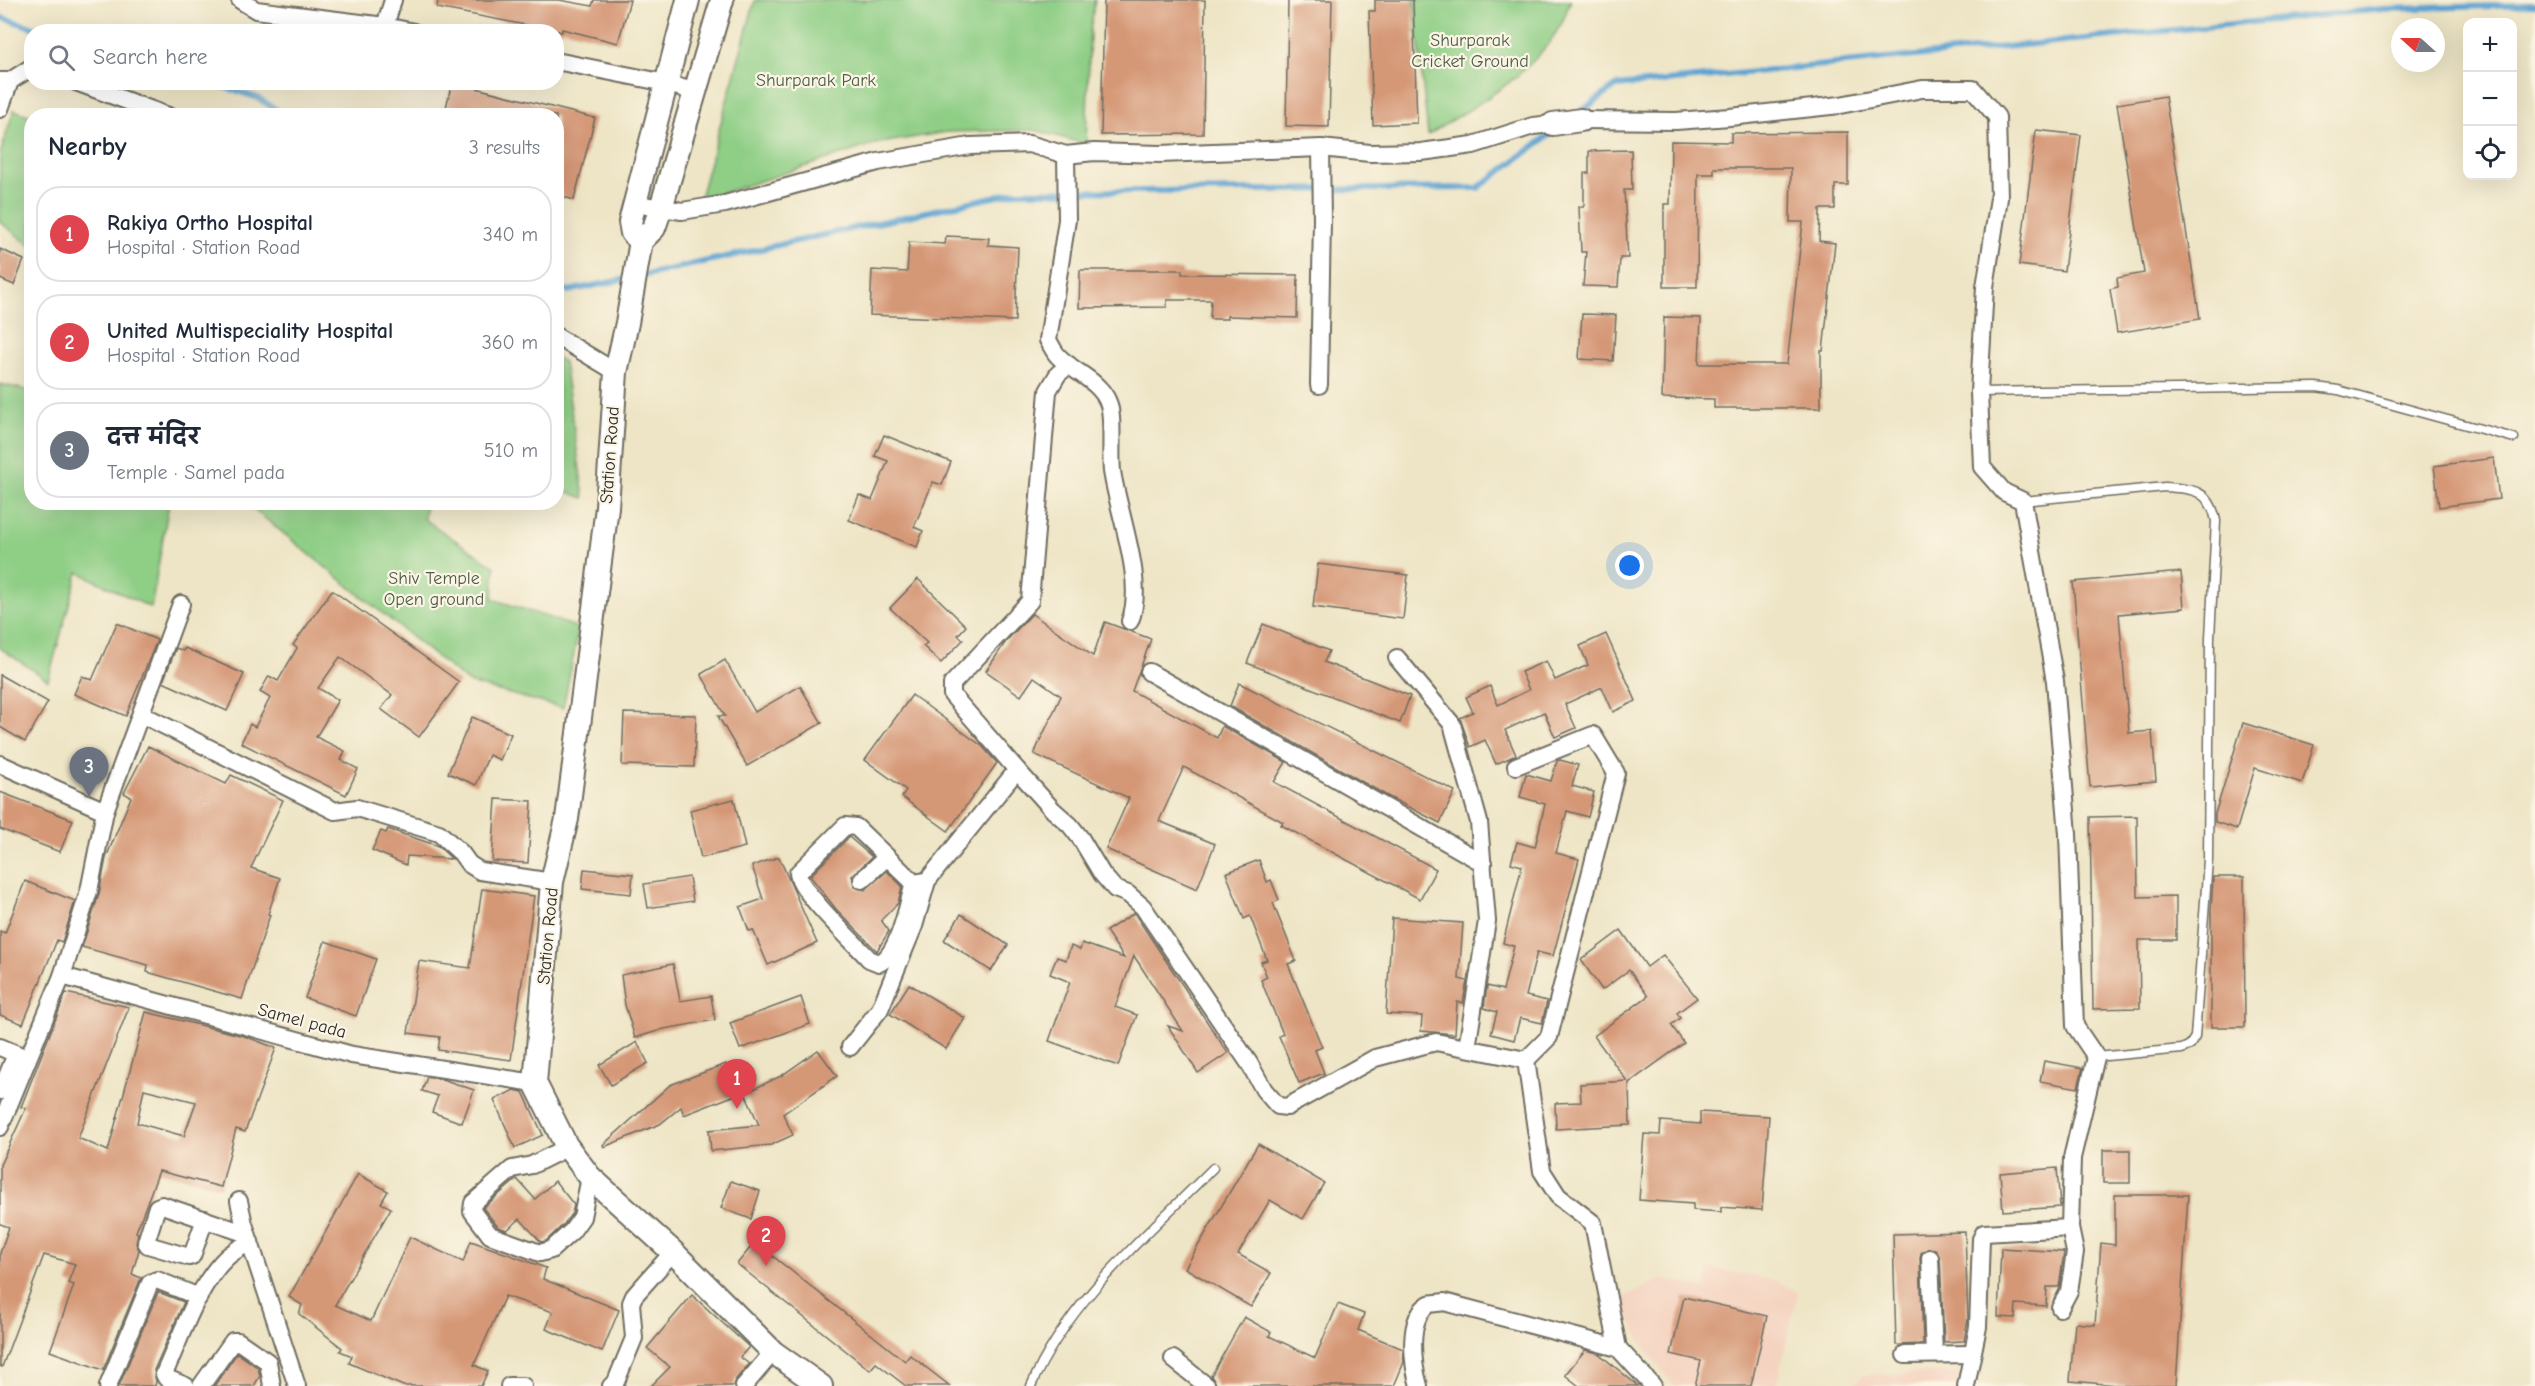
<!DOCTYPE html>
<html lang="en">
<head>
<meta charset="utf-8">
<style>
  body { margin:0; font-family:"Comic Neue","Playpen Sans Deva",sans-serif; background:#f6f6f7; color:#1f2937 }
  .controls { position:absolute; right:18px; top:18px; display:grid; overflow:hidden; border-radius:12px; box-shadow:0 6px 24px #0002 }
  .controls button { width:54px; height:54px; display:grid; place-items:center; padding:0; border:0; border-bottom:2px solid #e0e1e3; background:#fff; color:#1f2937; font:30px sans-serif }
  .compass { position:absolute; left:2391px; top:18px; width:54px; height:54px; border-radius:50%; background:#fff; box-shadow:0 6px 24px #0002; rotate:291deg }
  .you { position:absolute; left:1630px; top:566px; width:21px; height:21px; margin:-15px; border:4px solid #fff; border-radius:50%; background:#1a73e8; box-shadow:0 0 0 9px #1a73e833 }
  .badge { display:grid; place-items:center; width:39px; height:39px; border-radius:50%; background:#b5179e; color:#fff; font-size:20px; font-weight:700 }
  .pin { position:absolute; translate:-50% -50px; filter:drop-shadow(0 2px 3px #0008) }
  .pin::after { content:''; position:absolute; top:32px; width:21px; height:18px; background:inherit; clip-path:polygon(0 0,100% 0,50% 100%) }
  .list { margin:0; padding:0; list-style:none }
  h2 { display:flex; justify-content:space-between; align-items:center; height:78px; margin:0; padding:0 24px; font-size:26px }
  h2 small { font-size:20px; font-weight:400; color:#747a83 }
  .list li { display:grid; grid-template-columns:39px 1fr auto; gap:18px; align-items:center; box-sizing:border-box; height:96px; margin:0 12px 12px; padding:0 12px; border:2px solid #e0e1e3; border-radius:24px }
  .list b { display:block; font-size:22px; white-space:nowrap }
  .list p { margin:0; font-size:20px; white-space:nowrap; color:#747a83 }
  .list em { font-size:20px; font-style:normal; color:#747a83 }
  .icon { flex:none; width:33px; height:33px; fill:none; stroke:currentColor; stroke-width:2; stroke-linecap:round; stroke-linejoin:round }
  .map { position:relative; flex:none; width:2535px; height:1386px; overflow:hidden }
  .search { position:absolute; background:#fff; box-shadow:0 6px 24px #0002; left:24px; top:24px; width:540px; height:66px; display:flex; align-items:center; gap:15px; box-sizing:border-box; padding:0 21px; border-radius:24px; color:#747a83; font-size:22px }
  .panel { position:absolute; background:#fff; box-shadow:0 6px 24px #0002; left:24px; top:108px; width:540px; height:402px; border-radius:24px }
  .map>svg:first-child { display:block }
  .built { fill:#f4d3c0 }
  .green { fill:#8ece85; stroke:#5c7c58; stroke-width:1.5 }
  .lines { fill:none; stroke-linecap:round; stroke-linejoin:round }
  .stream { stroke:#5ca3d2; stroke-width:6 }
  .building { fill:#d59877; fill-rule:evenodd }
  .lane-casing { stroke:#6f6c61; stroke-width:11 }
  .street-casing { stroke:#6f6c61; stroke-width:20 }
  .secondary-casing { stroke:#6f6c61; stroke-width:26 }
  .lane { stroke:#fff; stroke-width:8 }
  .street { stroke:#fff; stroke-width:16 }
  .secondary { stroke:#fff; stroke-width:22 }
  .labels { text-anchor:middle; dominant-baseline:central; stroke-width:4.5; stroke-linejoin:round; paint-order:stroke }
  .park-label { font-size:18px; fill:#495c46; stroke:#fcf5e5 }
  .street-label { font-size:18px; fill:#2b2b2b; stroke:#fcf5e5 }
</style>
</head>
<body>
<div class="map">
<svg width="2535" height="1386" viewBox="0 0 2535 1386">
  <rect width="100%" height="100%" fill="#fcf5e5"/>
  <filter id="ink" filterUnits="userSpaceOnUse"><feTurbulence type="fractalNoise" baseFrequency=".0167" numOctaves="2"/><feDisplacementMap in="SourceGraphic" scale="12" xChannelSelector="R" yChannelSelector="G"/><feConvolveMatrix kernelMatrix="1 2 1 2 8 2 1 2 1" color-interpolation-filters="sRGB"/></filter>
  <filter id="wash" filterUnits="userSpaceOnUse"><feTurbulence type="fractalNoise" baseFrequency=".008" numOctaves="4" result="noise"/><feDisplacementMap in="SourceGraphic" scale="24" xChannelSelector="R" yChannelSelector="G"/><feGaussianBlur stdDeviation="1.35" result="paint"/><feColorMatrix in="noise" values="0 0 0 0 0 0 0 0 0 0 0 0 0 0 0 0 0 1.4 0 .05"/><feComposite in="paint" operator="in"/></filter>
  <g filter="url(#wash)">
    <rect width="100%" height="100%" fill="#eee5c6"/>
    <g class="built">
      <polygon points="1709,1268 1775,1280 1798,1292 1776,1386 1674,1386 1644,1347 1619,1299 1662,1279 1706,1288"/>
      <polygon points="1959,1372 1958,1386 1854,1386 1862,1375"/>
    </g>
    <g class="green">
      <polygon points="755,0 1095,0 1090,31 1086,144 1034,130 947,132 874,144 699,201"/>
      <path d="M1414,0h157c-4,8 -6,18 -11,26 -29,51 -84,79 -132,109z"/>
      <polygon points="14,110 31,116 31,246 0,222 0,154"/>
      <polygon points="557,358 564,362 584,498 557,488"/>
      <polygon points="0,384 31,391 32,502 169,503 151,608 78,572 48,680 0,648"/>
      <polygon points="246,503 426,503 424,519 495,567 493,599 579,628 563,708 469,683"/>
    </g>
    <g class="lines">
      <g class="stream">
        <polyline points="0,17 47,32"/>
        <polyline points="208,82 258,98 286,116"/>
        <polyline points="1579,113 1616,86 2383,9 2535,5"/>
        <polyline points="641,276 1015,192 1478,188 1556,130"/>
        <polyline points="556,284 568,291 631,278"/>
      </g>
    </g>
    <g id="blocks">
      <g class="building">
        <polygon points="438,0 559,0 592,6 594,0 630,0 618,43 562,29 562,32 437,8"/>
        <polygon points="1104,0 1205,0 1203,134 1101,135"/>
        <polygon points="1288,0 1332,0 1329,127 1286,126"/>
        <polygon points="1375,0 1413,0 1417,123 1373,125 1369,11 1375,11"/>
        <polygon points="452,82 595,118 574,200 557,195 556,116 444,116"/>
        <polygon points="2165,96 2200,319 2117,333 2110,289 2118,287 2117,278 2144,273 2117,104"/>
        <polygon points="2036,130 2081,135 2064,271 2019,265"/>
        <polygon points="1848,132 1848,185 1835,185 1835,209 1820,209 1819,241 1835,243 1823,351 1821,351 1821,408 1714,408 1714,399 1662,398 1664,317 1701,318 1699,364 1787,364 1803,222 1790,222 1791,168 1714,168 1714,174 1698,174 1697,287 1664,287 1664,204 1670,204 1671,141 1731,142 1731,133"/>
        <polygon points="1631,150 1632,190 1624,190 1628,258 1620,258 1618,287 1583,286 1586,252 1581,252 1579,207 1584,207 1584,173 1589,173 1589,151"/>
        <polygon points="946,236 989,238 988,245 1018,247 1015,321 870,315 872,270 907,272 909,242 945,244"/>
        <polygon points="0,249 24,260 14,285 0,279"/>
        <polygon points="1080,270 1182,270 1182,274 1298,275 1297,318 1227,316 1227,319 1210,319 1211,300 1167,300 1167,307 1079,308"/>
        <polygon points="1582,314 1616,315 1613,361 1579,359"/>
        <polygon points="884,435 951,462 942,485 933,482 914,527 923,531 917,547 849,520 859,495 872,500 888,461 875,456"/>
        <polygon points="2494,458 2499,499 2439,507 2434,466"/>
        <polygon points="1318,564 1408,575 1403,619 1313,607"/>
        <polygon points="2181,572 2184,608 2119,614 2129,733 2152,731 2156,781 2090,787 2073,582"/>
        <polygon points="918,579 966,626 958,635 963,640 941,663 923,646 927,643 890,608"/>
        <polygon points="332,590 459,682 419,737 381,709 392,695 340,657 318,688 338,700 316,737 345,751 341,760 358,769 346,795 241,743 250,724 255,727 270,698 260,692 269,676 278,681 297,648 293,645"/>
        <polygon points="1032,614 1093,656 1105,622 1151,639 1132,691 1217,738 1222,726 1286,762 1274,782 1436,869 1420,899 1281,825 1283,822 1184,767 1159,821 1215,844 1197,889 1106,849 1129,798 1034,754 1061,696 1034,677 1021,696 986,671 1007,640"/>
        <polygon points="117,623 157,640 126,716 74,694 82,676 92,680"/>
        <polygon points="1263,624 1329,651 1324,662 1410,696 1400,723 1247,663"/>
        <polygon points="1606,634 1636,701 1613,712 1602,687 1565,704 1576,728 1555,737 1544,712 1505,730 1516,755 1496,764 1485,740 1470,747 1460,718 1473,712 1466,697 1490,686 1498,705 1529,690 1521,672 1546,661 1555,680 1588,665 1580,646"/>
        <polygon points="176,648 183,651 185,648 244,674 227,711 163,682"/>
        <polygon points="725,660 755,712 800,686 822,723 747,766 718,716 725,716 701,674"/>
        <polygon points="0,675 48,702 25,742 0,727"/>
        <polygon points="1239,683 1455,791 1440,823 1389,797 1230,706"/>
        <polygon points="912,695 982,746 997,763 948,831 902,797 906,790 865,760"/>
        <polygon points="624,713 696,715 694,767 622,765"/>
        <polygon points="472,717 511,734 500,760 489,755 476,785 448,773"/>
        <polygon points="2243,723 2314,745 2302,783 2255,768 2237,829 2215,822 2215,814"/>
        <polygon points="148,746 226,784 231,775 283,800 251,868 280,878 268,914 270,915 242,999 147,972 148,965 82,947 99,894 106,858 131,797 124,793"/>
        <polygon points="1560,760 1578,765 1572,786 1594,792 1588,817 1567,811 1556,853 1579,859 1553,956 1537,952 1526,996 1547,1001 1542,1023 1520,1018 1514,1040 1491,1034 1497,1012 1484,1008 1487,986 1503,990 1514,946 1503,943 1522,866 1511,863 1517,842 1535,847 1545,804 1520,797 1526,774 1551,781 1557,761"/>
        <polygon points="0,792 73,820 60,852 0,829"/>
        <polygon points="496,799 532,801 528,863 492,861"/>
        <polygon points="734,799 745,847 701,858 690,810"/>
        <polygon points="2137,816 2138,897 2176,896 2176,940 2139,940 2140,1008 2093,1009 2090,817"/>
        <polygon points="388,829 438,846 452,859 407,856 406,865 372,850 381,831 386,833"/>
        <polygon points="849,837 872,857 852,876 855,887 865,890 887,871 902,886 898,903 881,920 889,931 877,951 836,909 810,876"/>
        <polygon points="779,857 817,943 768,965 753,930 749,931 740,907 763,899 752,866"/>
        <polygon points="1259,860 1267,882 1271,880 1279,900 1273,903 1296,961 1288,964 1322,1047 1315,1050 1324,1073 1299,1083 1279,1036 1283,1034 1261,980 1267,977 1261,962 1267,960 1250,916 1244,919 1226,873"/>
        <polygon points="584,869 633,874 631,894 582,889"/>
        <polygon points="689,877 693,901 648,908 644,884"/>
        <polygon points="2213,877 2244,877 2245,1027 2211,1027 2211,912"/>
        <polygon points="25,881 75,901 62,942 57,940 23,1024 0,1015 0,931 5,933"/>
        <polygon points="482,889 534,896 511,1060 438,1050 440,1037 408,1033 419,961 470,968"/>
        <polygon points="1134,913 1228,1053 1198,1073 1168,1026 1183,1031 1134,956 1115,1007 1137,1015 1118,1066 1049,1041 1070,982 1050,974 1057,957 1066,960 1071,946 1080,950 1082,943 1124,958 1106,931"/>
        <polygon points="961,914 1008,945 991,971 944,940"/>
        <polygon points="1392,918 1463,923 1459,979 1467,981 1463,1003 1457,1002 1455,1034 1421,1031 1422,1016 1386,1014"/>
        <polygon points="1621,930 1647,967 1663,955 1697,998 1677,1013 1680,1018 1671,1025 1684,1043 1629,1083 1630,1125 1556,1129 1555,1103 1581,1102 1580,1084 1627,1081 1594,1036 1648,996 1629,970 1602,990 1581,960"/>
        <polygon points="325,941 376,959 356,1016 305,998"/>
        <polygon points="673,964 680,1001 711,996 715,1020 664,1029 635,1038 625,1005 621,975"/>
        <polygon points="909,984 965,1018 946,1049 890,1014"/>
        <path d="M66,993l63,14 -51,131 30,13 38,-139 98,24 32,12 -31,84 -9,-3 -15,58 -62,-16 -23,61 2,1 -2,11 3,6 -7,24 9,4 -38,92 -53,-19 24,-66 -6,-2 7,-19 -31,-9 -42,112 -2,-1v-113l9,-26 -9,-3v-59l26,-57 -5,-1zM144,1089l52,13 -12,34 -47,-13z"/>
        <polygon points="801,997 810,1024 740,1049 730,1023"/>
        <polygon points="637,1042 648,1063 611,1085 599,1065"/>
        <polygon points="818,1050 837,1076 783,1114 793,1135 771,1145 711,1151 709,1130 759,1125 745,1093 781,1076"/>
        <polygon points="2044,1061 2083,1068 2078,1088 2040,1081"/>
        <polygon points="726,1064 738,1094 684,1115 681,1107 660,1124 604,1147 603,1145 670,1085"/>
        <polygon points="427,1077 445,1080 474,1090 462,1123 432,1112 438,1096 422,1091"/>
        <polygon points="514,1090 523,1092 543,1135 515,1148 494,1100"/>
        <polygon points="1700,1112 1769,1116 1762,1210 1721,1207 1721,1212 1693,1210 1693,1204 1639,1200 1644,1134 1660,1135 1661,1121 1700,1124"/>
        <polygon points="1258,1144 1324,1183 1303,1219 1270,1200 1238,1254 1271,1273 1251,1307 1185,1268"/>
        <rect x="2103" y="1150" width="27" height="33"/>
        <polygon points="2057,1168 2060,1207 2003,1211 2000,1173"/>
        <polygon points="358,1174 388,1191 381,1203 391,1208 335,1305 371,1321 410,1237 463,1262 471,1241 546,1268 543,1279 619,1310 602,1352 546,1329 553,1312 505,1296 474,1365 488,1371 481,1386 403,1386 349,1363 352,1356 340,1351 342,1348 299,1314 302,1305 289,1297"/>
        <polygon points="517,1179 535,1199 555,1181 574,1205 572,1213 564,1224 546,1241 541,1242 520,1219 507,1230 498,1227 483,1208"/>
        <polygon points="731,1181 760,1191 751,1219 721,1208"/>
        <polygon points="2115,1195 2188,1195 2176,1386 2130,1386 2070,1381 2075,1323 2095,1325 2101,1243 2115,1245"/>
        <polygon points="1965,1232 1968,1320 1964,1341 1944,1342 1940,1258 1935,1249 1929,1248 1921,1253 1920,1258 1923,1344 1896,1345 1893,1234"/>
        <polygon points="755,1242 905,1361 910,1355 950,1386 906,1386 876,1363 870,1370 737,1264"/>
        <polygon points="2001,1248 2064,1252 2059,1287 2047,1287 2046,1306 2016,1304 2015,1318 1998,1317"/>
        <polygon points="158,1292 184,1302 154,1370 156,1382 155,1386 119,1386"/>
        <polygon points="692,1295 749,1347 740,1357 749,1364 736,1379 734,1386 651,1386 670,1367 647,1348"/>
        <polygon points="1684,1297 1767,1316 1751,1386 1695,1386 1701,1361 1671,1354"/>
        <polygon points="1338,1304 1364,1314 1358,1330 1403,1349 1404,1362 1394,1386 1217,1386 1211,1376 1244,1317 1271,1332 1269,1336 1315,1358"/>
        <polygon points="1585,1350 1598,1353 1638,1386 1579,1386 1565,1375"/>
        <polygon points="237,1353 258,1368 260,1376 254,1386 214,1386"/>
      </g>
    </g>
  </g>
  <g filter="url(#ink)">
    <use href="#blocks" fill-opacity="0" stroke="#6f6c61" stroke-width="1.5"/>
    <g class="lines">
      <g class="lane-casing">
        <g id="lane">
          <polyline points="1979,392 2316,387 2338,390 2514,438"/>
          <path d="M2023,501l142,-14c29,2 45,3 51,34l-6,117 -2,222 -13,177 -5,8 -8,4 -86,8"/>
          <path d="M1031,1386c38,-87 116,-151 182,-218"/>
        </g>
      </g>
      <g class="street-casing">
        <g id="street">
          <polyline points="240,0 256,10 385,26 414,32"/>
          <polyline points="385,26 393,0"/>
          <polyline points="556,61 666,83 695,92"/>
          <polyline points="0,81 10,81 32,67"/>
          <polyline points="76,82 168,116"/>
          <polyline points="0,109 10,81"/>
          <polyline points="1581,120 1676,121 1730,117 1840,105 1922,89 1973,89 1997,117 1999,198 1985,287 1979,392 1982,467 2004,492 2023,501 2055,681 2068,834 2075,1026 2096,1057 2072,1158 2070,1228 2075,1252 2069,1291 2060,1308"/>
          <path d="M1066,155l1,65 -19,120c3,5 6,12 10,16 15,16 41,24 50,46 6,13 2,52 4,69 6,42 34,111 18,150"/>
          <polyline points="636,204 682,211 725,204 878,162 970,146 1029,144 1066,155 1094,152 1160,154 1321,148 1370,153 1421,152 1473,145 1533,126 1553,124"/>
          <polyline points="556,336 616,372"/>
          <polyline points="1319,385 1322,220 1321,148"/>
          <polyline points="1397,658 1452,724 1479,822 1487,921 1467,1048"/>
          <polyline points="1149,672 1483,863"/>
          <polyline points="141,714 335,811 357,808 439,833 461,853 469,864 480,871 552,882"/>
          <polyline points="0,764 105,811 181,604"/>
          <polyline points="1516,766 1593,735 1616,773 1549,1037 1526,1060"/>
          <polyline points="1017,770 952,695 952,684 1030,601 1048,391 1058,374 1069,365"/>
          <polyline points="862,880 887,857"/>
          <path d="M914,883l-58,-56 -11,-1 -47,47c0,17 57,70 71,86l10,4c20,-8 29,-60 35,-80l13,-2"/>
          <polyline points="62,976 352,1055 535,1083"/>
          <polyline points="0,1047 24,1057"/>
          <polyline points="850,1047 880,1009 914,926 927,881 1017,770 1053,810 1070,825 1081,839 1102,874 1115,889 1128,894 1143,907 1249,1063 1264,1090 1278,1106 1287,1107 1375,1058 1436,1042 1526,1060 1542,1171 1558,1196 1593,1223 1618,1348 1653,1386"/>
          <polyline points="1,1091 16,1054"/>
          <polyline points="0,1127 62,976 89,891 105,811"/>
          <polyline points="568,1147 532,1165 512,1169 473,1203 472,1211 490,1235 540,1253 551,1250 572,1231 582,1217 590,1177"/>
          <polyline points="239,1201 244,1224 297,1386"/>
          <polyline points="205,1219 192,1256 189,1257 148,1245 146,1242 157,1207 162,1205 247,1234"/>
          <polyline points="1930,1258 1934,1354"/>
          <polyline points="1905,1355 1971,1354"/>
          <polyline points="1173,1359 1207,1386"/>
          <polyline points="108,1386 150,1283 157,1280 199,1297"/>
          <path d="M186,1386l-20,-8 -2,-4c17,-37 33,-88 62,-116 7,-7 16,-11 24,-16"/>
          <polyline points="201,1386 233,1341 238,1341 268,1362 272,1386"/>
          <polyline points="509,1386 523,1386"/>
          <polyline points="611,1386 615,1384 634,1338 631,1303 634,1296 673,1252"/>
          <polyline points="744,1386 773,1352"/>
          <path d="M1419,1386c-6,-21 -13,-68 10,-82 4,-1 11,-1 15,-2l174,46"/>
          <polyline points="1966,1386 1978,1327 1981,1239 1984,1233 2070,1228"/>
        </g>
      </g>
      <g class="secondary-casing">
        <g id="secondary">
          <polyline points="1553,124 1581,120"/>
          <polyline points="641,241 627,323 616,372 607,507 567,819 552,882 535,1083 566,1145 590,1177 673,1252 773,1352 821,1386"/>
          <polyline points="641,241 654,228 661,208 722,0"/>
          <polyline points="641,241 632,233 630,222 688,0"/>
        </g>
      </g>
      <use href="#lane" class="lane"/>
      <use href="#street" class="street"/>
      <use href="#secondary" class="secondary"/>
    </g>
  </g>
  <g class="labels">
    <g class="park-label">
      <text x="1470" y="40">Shurparak<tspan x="1470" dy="21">Cricket Ground</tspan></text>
      <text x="816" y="80">Shurparak Park</text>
      <text x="434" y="578">Shiv Temple<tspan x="434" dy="21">Open ground</tspan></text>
    </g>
    <g class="street-label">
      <text transform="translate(610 455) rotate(-86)">Station Road</text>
      <text transform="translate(548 936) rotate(-85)">Station Road</text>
      <text transform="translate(302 1021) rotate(15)">Samel pada</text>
    </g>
  </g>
</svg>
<div class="controls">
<button>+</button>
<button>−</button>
<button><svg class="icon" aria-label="locate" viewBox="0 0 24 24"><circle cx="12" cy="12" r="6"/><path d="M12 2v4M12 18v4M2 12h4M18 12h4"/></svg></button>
</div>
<svg class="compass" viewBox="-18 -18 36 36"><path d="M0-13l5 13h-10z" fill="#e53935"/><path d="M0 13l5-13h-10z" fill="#747a83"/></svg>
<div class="you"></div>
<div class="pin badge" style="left:737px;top:1109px;background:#e0444e">1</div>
<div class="pin badge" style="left:766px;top:1266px;background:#e0444e">2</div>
<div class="pin badge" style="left:89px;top:797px;background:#6b7280">3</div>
<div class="search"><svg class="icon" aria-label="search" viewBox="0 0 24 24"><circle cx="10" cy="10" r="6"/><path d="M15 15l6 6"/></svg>Search here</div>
<section class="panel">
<h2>Nearby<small>3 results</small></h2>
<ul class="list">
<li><span class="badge" style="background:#e0444e">1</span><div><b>Rakiya Ortho Hospital</b><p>Hospital · Station Road</p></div><em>340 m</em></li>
<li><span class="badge" style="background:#e0444e">2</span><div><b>United Multispeciality Hospital</b><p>Hospital · Station Road</p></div><em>360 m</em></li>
<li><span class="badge" style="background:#6b7280">3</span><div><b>दत्त मंदिर</b><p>Temple · Samel pada</p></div><em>510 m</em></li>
</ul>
</section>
</div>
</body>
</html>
